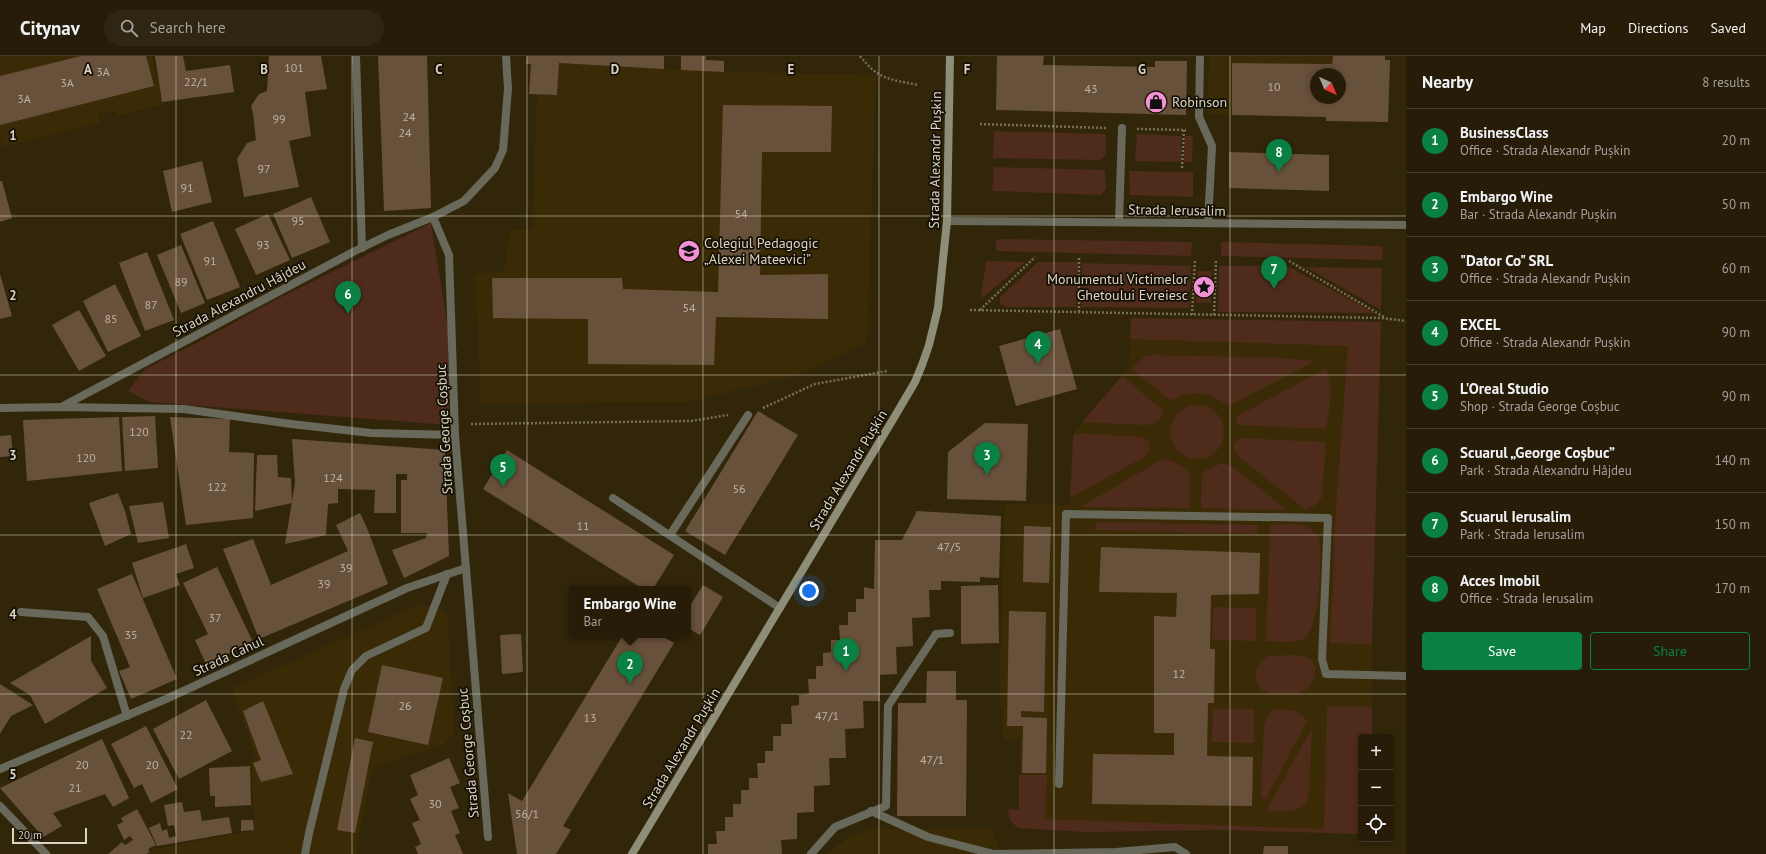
<!DOCTYPE html>
<html lang="en">
<head>
<meta charset="utf-8">
<style>
  body { margin:0; font-family:"PT Sans",sans-serif; background:#2e2512; color:#f1f3f6 }
  .controls { position:absolute; right:12px; bottom:12px; display:grid; overflow:hidden; border-radius:4px; box-shadow:0 2px 6px #0003 }
  .controls button { width:36px; height:36px; display:grid; place-items:center; padding:0; border:0; border-bottom:1px solid #423a29; background:#261c08; color:#f1f3f6; font:20px sans-serif }
  .compass { position:absolute; left:1310px; top:12px; width:36px; height:36px; border-radius:50%; background:#261c08; box-shadow:0 2px 6px #0003; rotate:136deg }
  .scale { position:absolute; left:12px; bottom:10px; width:75px; box-sizing:border-box; padding-left:4px; border:2px solid #dbd4c4; border-top:0; font-size:11px; line-height:14px; white-space:nowrap; color:#dbd4c4; -webkit-text-stroke:3px #151005; paint-order:stroke }
  .you { position:absolute; left:809px; top:535px; width:14px; height:14px; margin:-10px; border:3px solid #fff; border-radius:50%; background:#1a73e8; box-shadow:0 0 0 6px #1a73e833 }
  .badge { display:grid; place-items:center; width:26px; height:26px; border-radius:50%; background:#0b8043; color:#fff; font-size:13px; font-weight:700 }
  .pin { position:absolute; translate:-50% -33px; filter:drop-shadow(0 1px 2px #0008) }
  .pin::after { content:''; position:absolute; top:21px; width:14px; height:12px; background:inherit; clip-path:polygon(0 0,100% 0,50% 100%) }
  .popup { position:absolute; left:569px; top:530px; width:122px; height:52px; box-sizing:border-box; display:grid; place-content:center; border-radius:4px; background:#261c08; filter:drop-shadow(0 1px 3px #0005); font-size:13px; white-space:nowrap; color:#a4a19c }
  .popup b { font-size:15px; color:#f1f3f6 }
  .popup::after { content:''; position:absolute; left:50%; top:100%; margin-left:-8px; border:8px solid transparent; border-top-color:#261c08 }
  .list { margin:0; padding:0; list-style:none }
  h2 { display:flex; justify-content:space-between; align-items:center; height:52px; margin:0; padding:0 16px; font-size:17px }
  h2 small { font-size:13px; font-weight:400; color:#a4a19c }
  .list li { display:grid; grid-template-columns:26px 1fr auto; gap:12px; align-items:center; box-sizing:border-box; height:64px; padding:0 16px; border-top:1px solid #423a29 }
  .list b { display:block; font-size:15px; white-space:nowrap }
  .list p { margin:0; font-size:13px; white-space:nowrap; color:#a4a19c }
  .list em { font-size:13px; font-style:normal; color:#a4a19c }
  .actions { display:flex; gap:8px; padding:12px 16px }
  .actions a { flex:1; padding:9px 0; border:1px solid #0b8043; border-radius:4px; text-align:center; font-size:14px; color:#0b8043 }
  .actions .main { background:#0b8043; color:#fff }
  .icon { flex:none; width:22px; height:22px; fill:none; stroke:currentColor; stroke-width:2; stroke-linecap:round; stroke-linejoin:round }
  .map { position:relative; flex:none; width:1406px; height:798px; overflow:hidden }
  header { display:flex; align-items:center; gap:24px; box-sizing:border-box; height:56px; padding:0 20px; background:#261c08; border-bottom:1px solid #423a29 }
  header strong { font-size:19px }
  nav { display:flex; gap:22px; margin-inline-start:auto; font-size:14px }
  .search { width:280px; height:36px; background:#2e2512; display:flex; align-items:center; gap:10px; box-sizing:border-box; padding:0 14px; border-radius:22px; color:#a4a19c; font-size:15px }
  main { display:flex }
  aside { flex:1; background:#261c08 }
  .map>svg:first-child { display:block }
  .built { fill:#3a2b06; fill-rule:evenodd }
  .green { fill:#4e2b1b }
  .building { fill:#68513b; fill-rule:evenodd }
  .lines { fill:none; stroke-linecap:round; stroke-linejoin:round }
  .path { stroke:#786e57; stroke-width:2.5; stroke-dasharray:2 2; stroke-linecap:butt }
  .service { stroke:#68695b; stroke-width:8 }
  .minor { stroke:#68695b; stroke-width:8 }
  .tertiary { stroke:#68695b; stroke-width:8 }
  .secondary { stroke:#8d8d78; stroke-width:8 }
  .grid { fill:none; stroke:#dbd4c4; stroke-width:1; stroke-opacity:0.55 }
  .labels { text-anchor:middle; dominant-baseline:central; stroke-width:3.5; stroke-linejoin:round; paint-order:stroke }
  .number-label { font-size:12px; fill:#beb3a2 }
  .poi-label { font-size:14px; fill:#dbd4c4; stroke:#151005; text-anchor:start }
  .street-label { font-size:14px; fill:#dbd4c4; stroke:#151005 }
  .grid-label { font-size:13px; text-anchor:middle; font-weight:bold; fill:#dbd4c4; stroke:#151005; stroke-width:3.5; stroke-linejoin:round; paint-order:stroke }
</style>
</head>
<body>
<header>
<strong>Citynav</strong>
<div class="search"><svg class="icon" aria-label="search" viewBox="0 0 24 24"><circle cx="10" cy="10" r="6"/><path d="M15 15l6 6"/></svg>Search here</div>
<nav><a>Map</a><a>Directions</a><a>Saved</a></nav>
</header>
<main>
<div class="map">
<svg width="1406" height="798" viewBox="0 0 1406 798">
  <rect width="100%" height="100%" fill="#32260a"/>
  <g class="built">
    <polygon points="0,0 152,0 163,48 118,60 116,54 98,58 100,67 4,91 0,82"/>
    <path d="M1209,0h176v4h5l-2,62 -62,-1 -1,-4 -117,-3zM1316,18h24v24h-24z"/>
    <polygon points="559,7 724,16 876,19 867,287 797,319 688,346 481,348 475,218 504,215 510,174 532,174 537,38 557,39"/>
    <polygon points="1131,262 1381,266 1372,588 1372,681 1361,681 1361,778 1224,774 1084,776 1018,772 1010,765 1008,753 1019,754 1020,683 1003,683 1002,653 999,646 1005,448 1070,449 1073,382 1077,373 1129,312"/>
    <polygon points="420,548 447,557 455,677 444,688 372,712 356,798 148,798 154,793 255,774 250,703 256,702 232,632"/>
    <polygon points="992,772 1001,798 828,798 847,782 872,773"/>
  </g>
  <g class="green">
    <polygon points="994,75 1106,78 1106,99 1100,104 993,102"/>
    <polygon points="1137,78 1181,80 1181,106 1135,105"/>
    <polygon points="1185,80 1193,80 1192,106 1184,106"/>
    <polygon points="994,111 1105,114 1106,133 1101,139 995,135 992,135"/>
    <polygon points="1129,115 1193,116 1193,141 1130,139"/>
    <polygon points="431,167 448,272 449,369 150,346 128,335 145,313 195,288 275,244"/>
    <polygon points="1001,183 1192,186 1191,200 997,195 995,184"/>
    <polygon points="1221,186 1383,190 1382,204 1221,200"/>
    <polygon points="986,205 1025,206 982,242 981,239"/>
    <polygon points="1038,206 1078,206 1076,251 1007,251 1000,248 1000,241"/>
    <polygon points="1082,207 1191,210 1189,252 1081,251"/>
    <polygon points="1219,210 1287,210 1375,257 1218,256"/>
    <polygon points="1306,211 1382,212 1381,254"/>
    <polygon points="1198,215 1212,215 1211,247 1196,247"/>
    <polygon points="1131,262 1381,266 1372,588 1330,587 1336,452 1348,290 1130,283"/>
    <path d="M1154,299l127,3 34,3 -84,44h-3c-14,-8 -27,-16 -44,-10 -5,1 -9,5 -14,5l-39,-31 13,-12z"/>
    <path d="M1325,313c11,16 3,42 1,60l-89,-4 -1,-8z"/>
    <path d="M1122,320l39,33 2,4c-4,8 -8,11 -17,12l-64,-3z"/>
    <circle cx="1197" cy="376" r="27"/>
    <path d="M1075,377l66,4 7,4c3,6 1,12 -4,16l-74,41 3,-60z"/>
    <path d="M1240,382l86,4 -4,55 -5,7 -11,6 -67,-53c-6,-6 -8,-14 1,-19z"/>
    <path d="M1163,403c7,0 23,8 27,15l-1,34 -109,-1z"/>
    <polygon points="1222,407 1233,411 1287,454 1201,452 1202,418 1205,415"/>
    <polygon points="1096,466 1258,469 1257,478 1095,474"/>
    <path d="M1270,469c18,0 39,-5 49,13 3,18 1,94 -16,101 -10,5 -26,2 -37,2z"/>
    <polygon points="1213,551 1256,552 1256,585 1212,584"/>
    <path d="M1269,600c11,0 26,-3 37,1 18,8 6,34 -9,37 -9,1 -23,2 -31,-2 -16,-8 -12,-30 3,-36z"/>
    <polygon points="1327,651 1372,651 1372,681 1361,681 1361,778 1224,774 1084,776 1018,772 1010,765 1008,753 1019,754 1019,719 1047,719 1045,763 1324,773"/>
    <polygon points="1213,653 1254,653 1254,687 1212,686"/>
    <path d="M1276,653c13,1 23,0 31,12l-41,78 -5,-1 3,-74 7,-13z"/>
    <path d="M1312,672l-3,66c-1,4 -2,9 -5,11 -9,8 -27,6 -38,6z"/>
  </g>
  <g class="building">
    <polygon points="81,0 146,0 154,30 0,69 0,20"/>
    <polygon points="155,0 183,0 186,15 230,9 234,36 162,46"/>
    <polygon points="269,0 321,0 327,33 305,36 311,80 289,85 299,131 244,141 237,103 247,87 256,84 253,57 251,50 259,38 267,35"/>
    <polygon points="378,0 427,0 431,152 384,155"/>
    <polygon points="527,0 664,0 664,13 559,7 557,39 529,38 531,8 526,8"/>
    <polygon points="681,0 706,0 706,4 724,5 724,16 681,14"/>
    <polygon points="997,0 1044,0 1043,9 1155,11 1155,5 1187,5 1186,59 996,54"/>
    <path d="M1333,0h52v4h5l-2,62 -62,-1v-4l-94,-2v-52l100,1zM1316,18h24v24h-24z"/>
    <polygon points="723,49 832,50 831,96 762,96 760,219 828,218 828,263 716,261 714,309 588,308 588,263 493,262 492,222 622,222 623,233 718,236"/>
    <polygon points="1229,96 1329,99 1329,135 1229,132"/>
    <polygon points="202,105 212,146 172,156 163,115"/>
    <polygon points="0,125 2,125 12,162 0,166"/>
    <polygon points="311,141 330,186 292,202 273,158"/>
    <polygon points="268,158 290,204 256,219 235,173"/>
    <polygon points="213,165 240,231 207,244 180,178"/>
    <polygon points="181,189 205,247 181,257 157,199"/>
    <polygon points="147,196 174,264 145,275 119,207"/>
    <polygon points="0,218 12,260 0,263"/>
    <polygon points="115,228 141,280 108,296 83,245"/>
    <polygon points="79,254 106,300 79,315 52,269"/>
    <polygon points="1060,273 1077,333 1016,350 999,290"/>
    <polygon points="758,355 798,379 725,499 685,475"/>
    <polygon points="155,360 158,412 125,415 122,361"/>
    <polygon points="119,361 122,415 27,425 23,364"/>
    <polygon points="170,361 230,363 229,396 254,397 253,462 186,469"/>
    <polygon points="985,367 1028,368 1026,445 947,443 948,396"/>
    <polygon points="11,379 13,400 0,401 0,380"/>
    <polygon points="292,383 445,394 449,500 404,522 392,494 426,482 427,477 401,477 401,424 407,424 407,418 396,418 396,457 374,457 375,434 338,433 338,447 328,448 326,479 285,488 295,427"/>
    <polygon points="507,394 674,499 653,533 643,533 483,433"/>
    <polygon points="257,399 277,399 278,421 291,422 292,447 255,455"/>
    <polygon points="118,437 125,455 131,478 105,490 89,447"/>
    <polygon points="163,446 169,482 138,487 129,450"/>
    <polygon points="917,455 1001,460 999,522 980,521 980,526 941,525 941,534 929,534 930,561 912,562 913,590 896,591 897,618 880,619 880,645 863,645 864,672 845,673 846,702 829,702 830,729 814,730 814,756 797,757 797,783 781,784 782,798 708,798 708,788 717,788 716,775 725,775 725,761 733,761 733,748 741,748 741,734 749,734 749,722 758,722 757,707 765,707 765,695 773,695 773,680 781,680 781,668 792,668 791,650 799,649 799,639 809,638 808,623 816,623 816,610 823,610 823,597 831,596 831,584 840,584 839,569 848,569 848,556 856,556 856,543 864,543 864,531 874,533 875,484 902,484"/>
    <polygon points="360,457 367,472 388,528 259,583 223,493 253,483 271,529 348,495 336,469"/>
    <polygon points="1024,470 1051,471 1049,527 1023,526"/>
    <polygon points="186,488 194,512 176,518 180,529 143,542 132,507"/>
    <polygon points="1101,491 1260,497 1259,538 1211,539 1210,593 1215,593 1214,647 1208,647 1207,700 1253,701 1252,750 1092,748 1093,698 1174,699 1174,677 1154,677 1154,560 1176,561 1177,537 1099,536"/>
    <polygon points="217,511 253,586 206,608 195,584 208,578 183,527"/>
    <polygon points="132,518 177,623 131,643 119,615 130,611 97,533"/>
    <polygon points="703,529 723,541 700,579 688,572 688,553"/>
    <polygon points="998,529 999,587 961,588 961,530"/>
    <polygon points="1009,555 1046,556 1044,656 1021,655 1021,661 1047,662 1046,717 1022,717 1023,670 1007,670"/>
    <polygon points="521,578 523,616 502,618 500,579"/>
    <polygon points="623,579 660,579 674,587 563,770 571,774 556,798 517,798 508,737 522,745"/>
    <polygon points="91,580 91,605 107,632 45,668 30,639 10,627"/>
    <polygon points="382,609 443,622 428,689 368,676"/>
    <polygon points="927,615 956,615 956,644 967,644 966,760 897,760 898,647 926,647"/>
    <polygon points="0,628 33,649 11,660 0,678"/>
    <polygon points="206,644 232,695 179,723 153,673"/>
    <polygon points="263,645 293,718 261,726 253,707 261,704 243,655"/>
    <polygon points="146,670 178,733 151,747 142,728 134,732 111,688"/>
    <polygon points="355,682 373,686 355,777 337,774"/>
    <polygon points="102,683 129,742 113,751 105,738 53,757 62,770 43,781 0,732"/>
    <polygon points="449,702 460,727 450,731 459,752 451,755 460,777 455,779 463,798 418,798 415,791 421,788 412,767 420,764 410,743 418,739 410,719"/>
    <polygon points="250,710 251,749 215,751 215,740 210,740 209,712"/>
    <polygon points="182,746 184,756 200,754 202,765 229,761 232,777 157,790 149,772 160,767 162,775 167,773 169,782 176,780 174,769 168,770 164,749"/>
    <polygon points="137,753 156,789 148,793 150,796 146,798 108,798 122,786 125,789 133,784 130,780 124,784 117,769 123,766 121,762"/>
    <polygon points="241,764 253,764 254,774 241,775"/>
    <polygon points="1264,790 1288,790 1288,798 1263,798"/>
  </g>
  <g class="lines">
    <g class="path">
      <path d="M860,0c19,24 29,23 58,29"/>
      <polyline points="980,68 1106,72"/>
      <polyline points="1137,73 1186,74"/>
      <polyline points="1182,112 1184,74"/>
      <polyline points="1289,205 1384,261"/>
      <polyline points="970,254 1381,262 1406,265"/>
      <polyline points="980,254 1035,201"/>
      <polyline points="1079,256 1079,201"/>
      <polyline points="1192,259 1195,203"/>
      <polyline points="1214,259 1216,204"/>
      <polyline points="763,352 815,328 887,315"/>
      <polyline points="471,368 691,365 728,359"/>
    </g>
    <g class="service">
      <polyline points="356,0 362,192"/>
      <polyline points="1200,0 1199,61 1212,90 1208,167"/>
      <polyline points="1119,166 1122,72"/>
      <polyline points="613,442 780,552"/>
      <polyline points="670,479 748,359"/>
      <polyline points="21,556 88,561 103,580 127,660"/>
      <polyline points="1059,728 1066,458 1328,462 1322,603 1326,618 1406,620"/>
      <polyline points="871,755 928,781 994,798"/>
      <polyline points="305,798 309,777 344,633 352,614 366,600 426,572 447,518"/>
      <polyline points="811,798 835,771 886,750 888,650 936,578 950,577"/>
      <polyline points="994,798 1116,796 1175,791 1186,798"/>
    </g>
    <g class="minor">
      <polyline points="63,350 355,195 388,179 433,161"/>
      <polyline points="0,352 61,351 184,353 291,368 371,377 455,379"/>
      <polyline points="0,713 166,643 407,532 466,512"/>
      <polyline points="0,750 46,798"/>
      <polyline points="488,781 455,379 449,199 433,161 464,145 495,112 503,94 508,33 506,0"/>
    </g>
    <polyline class="tertiary" points="947,165 1406,169"/>
    <polyline class="secondary" points="632,798 895,360 915,326 922,309 929,289 938,252 947,165 950,0"/>
  </g>
  <path class="grid" d="M176,0v798M352,0v798M527,0v798M703,0v798M879,0v798M1054,0v798M1230,0v798M0,160h1406M0,319h1406M0,479h1406M0,638h1406"/>
  <defs>
    <g id="shop-disc" transform="scale(1.15)"><circle r="9.5" fill="#f391d5" stroke="#151005"/><path d="M-5-2.5h2.3a2.7 3.5 0 0 1 5.4 0H5L5.5 6h-11ZM-1.5-2.5h3a1.5 2.3 0 0 0-3 0Z" fill="#111"/></g>
    <g id="university-disc" transform="scale(1.15)"><circle r="9.5" fill="#f391d5" stroke="#151005"/><path d="M0-5L7-2L0 1L-7-2ZM-4 1L0 2.5L4 1V4Q0 6-4 4Z" fill="#111"/></g>
    <g id="sight-disc" transform="scale(1.15)"><circle r="9.5" fill="#f391d5" stroke="#151005"/><path d="M0-6L1.8-2.2L6-1.7L2.9 1.2L3.7 5.4L0 3.3L-3.7 5.4L-2.9 1.2L-6-1.7L-1.8-2.2Z" fill="#111"/></g>
  </defs>
  <g fill-rule="evenodd">
    <use href="#shop-disc" x="1156" y="46"/>
    <use href="#university-disc" x="689" y="195"/>
    <use href="#sight-disc" x="1204" y="231"/>
  </g>
  <g class="labels">
    <g class="number-label">
      <text x="294" y="11">101</text>
      <text x="103" y="15">3A</text>
      <text x="196" y="25">22/1</text>
      <text x="67" y="26">3A</text>
      <text x="1274" y="30">10</text>
      <text x="1091" y="32">43</text>
      <text x="24" y="42">3A</text>
      <text x="409" y="60">24</text>
      <text x="279" y="62">99</text>
      <text x="405" y="76">24</text>
      <text x="264" y="112">97</text>
      <text x="187" y="131">91</text>
      <text x="741" y="157">54</text>
      <text x="298" y="164">95</text>
      <text x="263" y="188">93</text>
      <text x="210" y="204">91</text>
      <text x="181" y="225">89</text>
      <text x="151" y="248">87</text>
      <text x="689" y="251">54</text>
      <text x="111" y="262">85</text>
      <text x="139" y="375">120</text>
      <text x="86" y="401">120</text>
      <text x="333" y="421">124</text>
      <text x="217" y="430">122</text>
      <text x="739" y="432">56</text>
      <text x="583" y="469">11</text>
      <text x="949" y="490">47/5</text>
      <text x="346" y="511">39</text>
      <text x="324" y="527">39</text>
      <text x="215" y="561">37</text>
      <text x="131" y="578">35</text>
      <text x="1179" y="617">12</text>
      <text x="405" y="649">26</text>
      <text x="827" y="659">47/1</text>
      <text x="590" y="661">13</text>
      <text x="186" y="678">22</text>
      <text x="932" y="703">47/1</text>
      <text x="82" y="708">20</text>
      <text x="152" y="708">20</text>
      <text x="75" y="731">21</text>
      <text x="435" y="747">30</text>
      <text x="527" y="757">56/1</text>
    </g>
    <g class="poi-label">
      <text x="1172" y="46">Robinson</text>
      <text x="704" y="187">Colegiul Pedagogic<tspan x="704" dy="16">„Alexei Mateevici”</tspan></text>
      <text x="1188" y="223" text-anchor="end">Monumentul Victimelor<tspan x="1188" dy="16">Ghetoului Evreiesc</tspan></text>
    </g>
    <g class="street-label">
      <text transform="translate(935 104) rotate(-89)">Strada Alexandr Pușkin</text>
      <text transform="translate(1177 154) rotate(1)">Strada Ierusalim</text>
      <text transform="translate(239 242) rotate(-28)">Strada Alexandru Hâjdeu</text>
      <text transform="translate(444 373) rotate(-93)">Strada George Coșbuc</text>
      <text transform="translate(848 414) rotate(-59)">Strada Alexandr Pușkin</text>
      <text transform="translate(228 600) rotate(-25)">Strada Cahul</text>
      <text transform="translate(681 692) rotate(-59)">Strada Alexandr Pușkin</text>
      <text transform="translate(468 697) rotate(-95)">Strada George Coșbuc</text>
    </g>
  </g>
  <g class="grid-label">
    <text x="88" y="18">A</text>
    <text x="264" y="18">B</text>
    <text x="439" y="18">C</text>
    <text x="615" y="18">D</text>
    <text x="791" y="18">E</text>
    <text x="967" y="18">F</text>
    <text x="1142" y="18">G</text>
    <text x="13" y="84">1</text>
    <text x="13" y="244">2</text>
    <text x="13" y="404">3</text>
    <text x="13" y="563">4</text>
    <text x="13" y="723">5</text>
  </g>
</svg>
<div class="controls">
<button>+</button>
<button>−</button>
<button><svg class="icon" aria-label="locate" viewBox="0 0 24 24"><circle cx="12" cy="12" r="6"/><path d="M12 2v4M12 18v4M2 12h4M18 12h4"/></svg></button>
</div>
<svg class="compass" viewBox="-18 -18 36 36"><path d="M0-13l5 13h-10z" fill="#e53935"/><path d="M0 13l5-13h-10z" fill="#a4a19c"/></svg>
<div class="scale">20 m</div>
<div class="you"></div>
<div class="pin badge" style="left:846px;top:615px">1</div>
<div class="pin badge" style="left:630px;top:628px">2</div>
<div class="popup"><b>Embargo Wine</b>Bar</div>
<div class="pin badge" style="left:987px;top:419px">3</div>
<div class="pin badge" style="left:1038px;top:308px">4</div>
<div class="pin badge" style="left:503px;top:431px">5</div>
<div class="pin badge" style="left:348px;top:258px">6</div>
<div class="pin badge" style="left:1274px;top:233px">7</div>
<div class="pin badge" style="left:1279px;top:116px">8</div>
</div>
<aside>
<h2>Nearby<small>8 results</small></h2>
<ul class="list">
<li><span class="badge">1</span><div><b>BusinessClass</b><p>Office · Strada Alexandr Pușkin</p></div><em>20 m</em></li>
<li><span class="badge">2</span><div><b>Embargo Wine</b><p>Bar · Strada Alexandr Pușkin</p></div><em>50 m</em></li>
<li><span class="badge">3</span><div><b>&quot;Dator Co&quot; SRL</b><p>Office · Strada Alexandr Pușkin</p></div><em>60 m</em></li>
<li><span class="badge">4</span><div><b>EXCEL</b><p>Office · Strada Alexandr Pușkin</p></div><em>90 m</em></li>
<li><span class="badge">5</span><div><b>L'Oreal Studio</b><p>Shop · Strada George Coșbuc</p></div><em>90 m</em></li>
<li><span class="badge">6</span><div><b>Scuarul „George Coșbuc”</b><p>Park · Strada Alexandru Hâjdeu</p></div><em>140 m</em></li>
<li><span class="badge">7</span><div><b>Scuarul Ierusalim</b><p>Park · Strada Ierusalim</p></div><em>150 m</em></li>
<li><span class="badge">8</span><div><b>Acces Imobil</b><p>Office · Strada Ierusalim</p></div><em>170 m</em></li>
</ul>
<div class="actions"><a class="main">Save</a><a>Share</a></div>
</aside>
</main>
</body>
</html>
